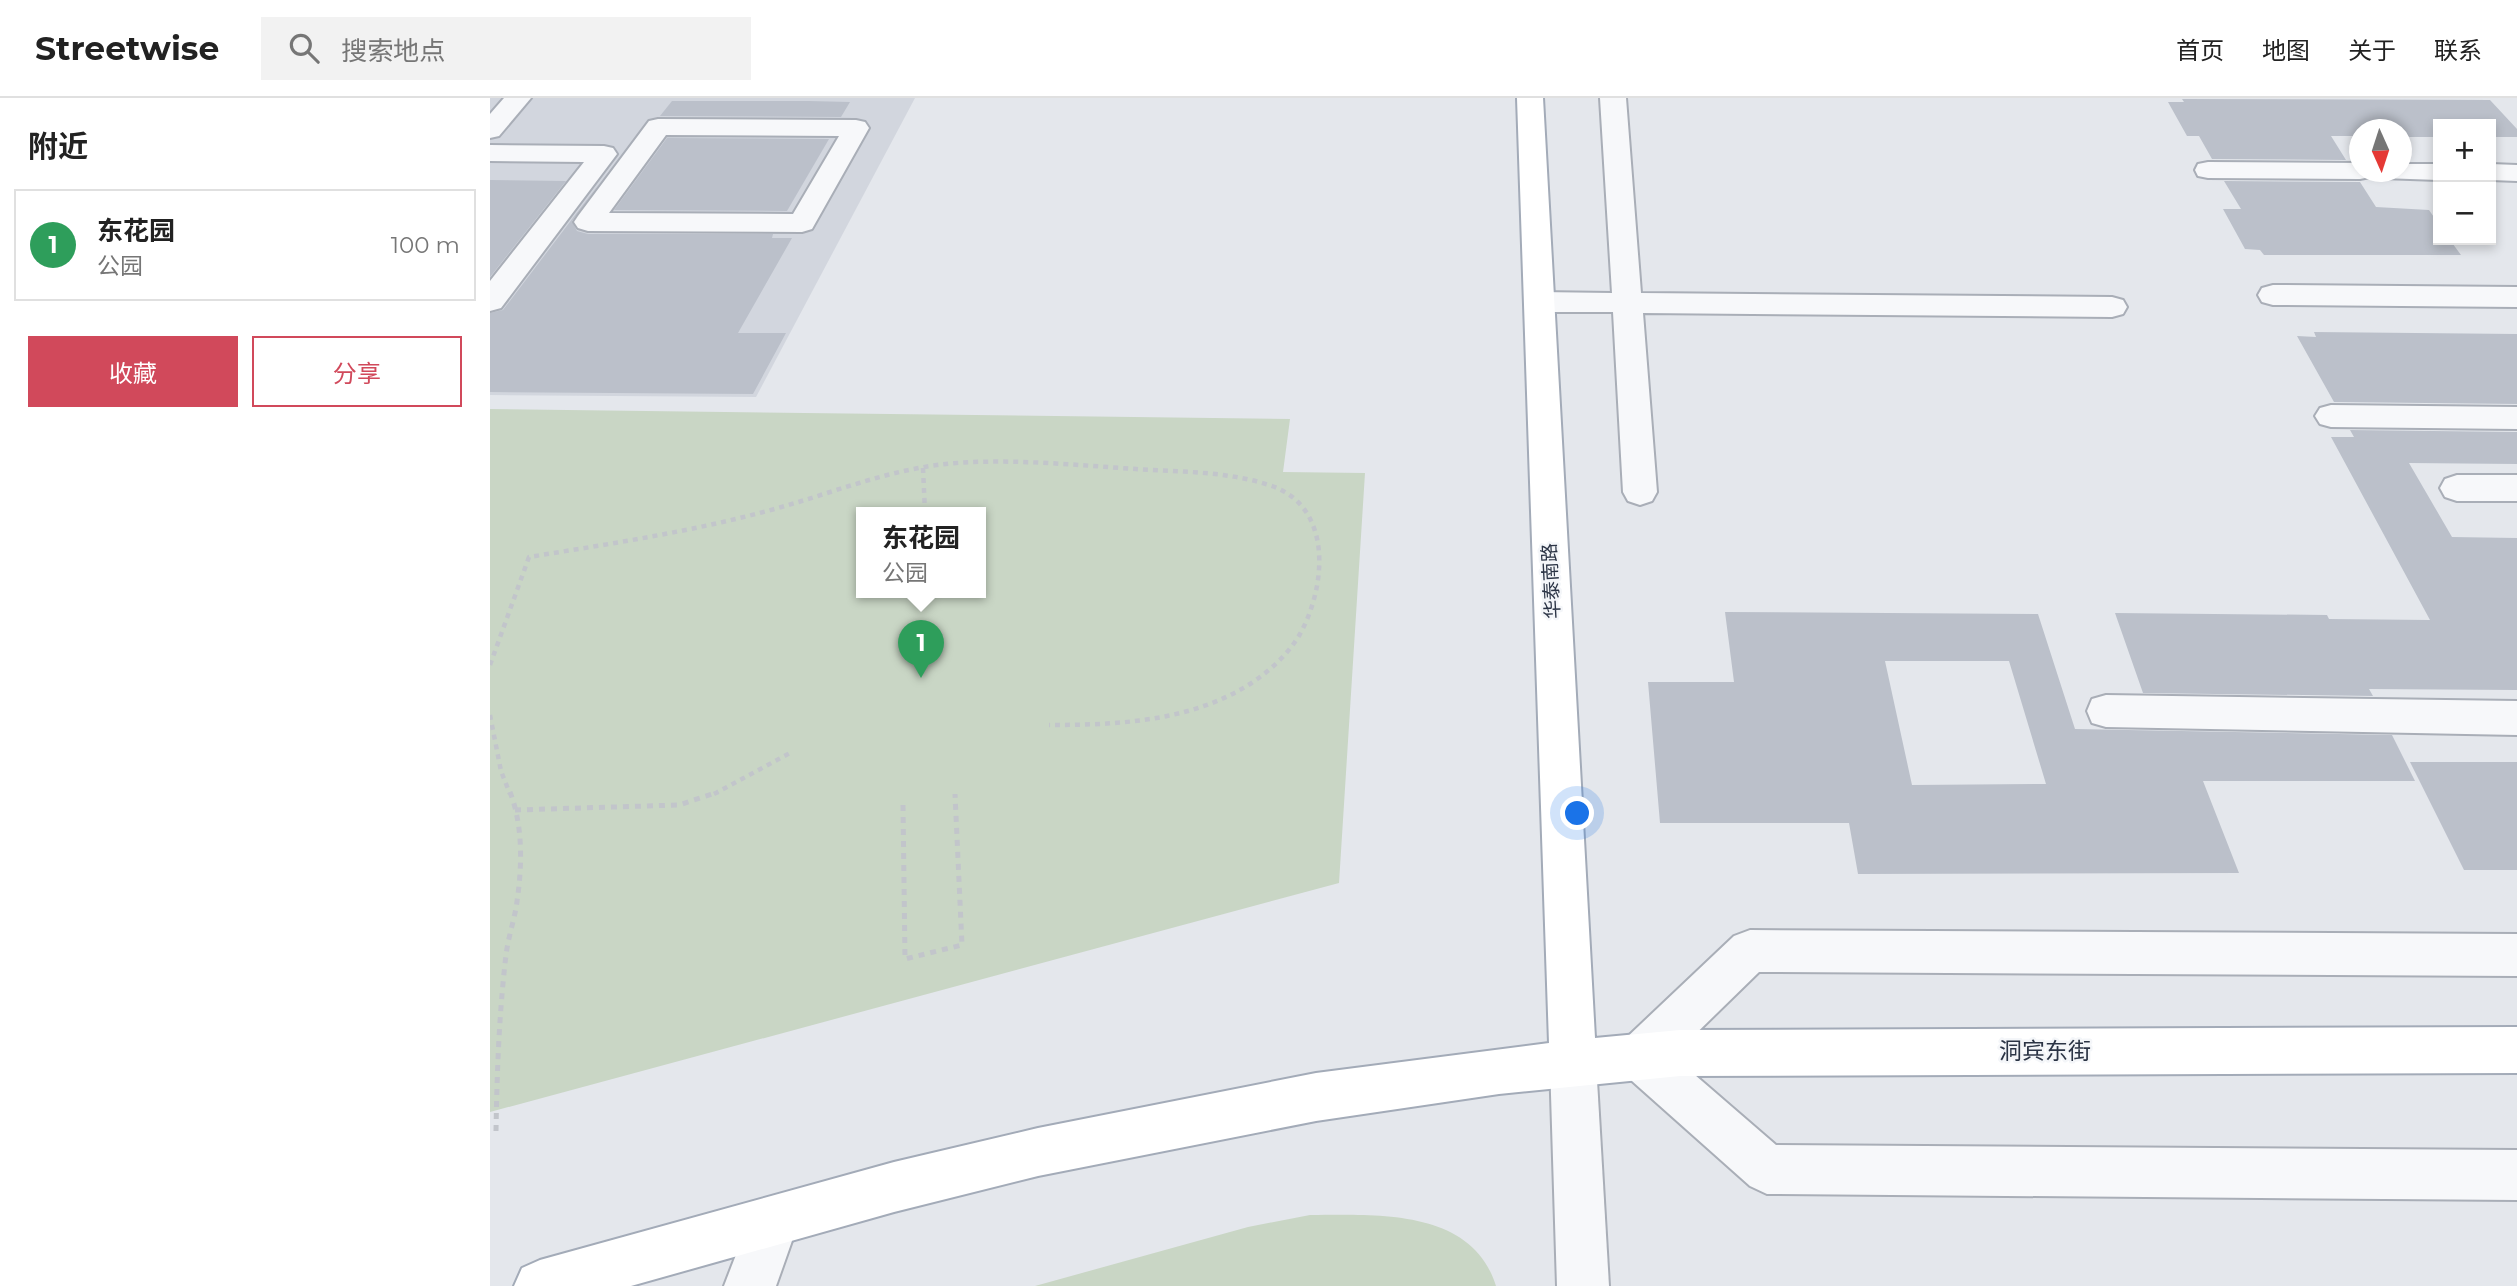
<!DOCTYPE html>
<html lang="zh">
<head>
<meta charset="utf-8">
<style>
  body { margin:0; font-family:Montserrat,"Noto Sans SC",sans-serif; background:#f2f2f2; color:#222 }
  .controls { position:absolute; right:21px; top:21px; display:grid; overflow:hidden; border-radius:0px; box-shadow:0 4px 10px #0003 }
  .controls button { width:63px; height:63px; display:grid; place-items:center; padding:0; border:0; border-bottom:2px solid #e0e0e0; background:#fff; color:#222; font:35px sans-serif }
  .compass { position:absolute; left:1859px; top:21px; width:63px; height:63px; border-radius:50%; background:#fff; box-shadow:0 4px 10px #0003; rotate:177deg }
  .you { position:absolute; left:1088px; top:716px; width:24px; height:24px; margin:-18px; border:5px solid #fff; border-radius:50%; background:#1a73e8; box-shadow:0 0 0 10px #1a73e833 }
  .badge { display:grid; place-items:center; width:46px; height:46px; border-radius:50%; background:#d1495b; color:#fff; font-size:23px; font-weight:700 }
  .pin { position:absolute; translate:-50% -58px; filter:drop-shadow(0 2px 4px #0008) }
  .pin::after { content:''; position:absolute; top:37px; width:24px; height:21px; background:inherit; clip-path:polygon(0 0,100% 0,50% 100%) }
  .popup { position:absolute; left:366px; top:409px; width:130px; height:91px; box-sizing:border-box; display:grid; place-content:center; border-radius:0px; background:#fff; filter:drop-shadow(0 2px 5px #0005); font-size:23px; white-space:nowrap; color:#767676 }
  .popup b { font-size:26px; color:#222 }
  .popup::after { content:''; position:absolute; left:50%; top:100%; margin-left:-14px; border:14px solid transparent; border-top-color:#fff }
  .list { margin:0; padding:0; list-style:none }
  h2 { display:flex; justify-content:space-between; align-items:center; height:91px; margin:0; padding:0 28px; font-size:30px }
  h2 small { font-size:23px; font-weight:400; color:#767676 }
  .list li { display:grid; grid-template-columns:46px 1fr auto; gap:21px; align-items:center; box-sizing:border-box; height:112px; margin:0 14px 14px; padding:0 14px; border:2px solid #e0e0e0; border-radius:0px }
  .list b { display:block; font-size:26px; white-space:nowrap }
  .list p { margin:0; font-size:23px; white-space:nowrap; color:#767676 }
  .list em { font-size:23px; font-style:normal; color:#767676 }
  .actions { display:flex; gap:14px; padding:21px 28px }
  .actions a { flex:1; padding:16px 0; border:2px solid #d1495b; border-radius:0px; text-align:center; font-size:24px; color:#d1495b }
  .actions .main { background:#d1495b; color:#fff }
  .icon { flex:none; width:38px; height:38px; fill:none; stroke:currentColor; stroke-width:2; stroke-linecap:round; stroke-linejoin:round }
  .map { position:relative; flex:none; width:2027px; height:1188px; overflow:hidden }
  header { display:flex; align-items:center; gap:42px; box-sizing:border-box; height:98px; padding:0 35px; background:#fff; border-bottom:2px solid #e0e0e0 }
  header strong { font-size:33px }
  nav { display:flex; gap:38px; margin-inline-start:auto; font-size:24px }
  .search { width:490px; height:63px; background:#f2f2f2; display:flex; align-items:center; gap:18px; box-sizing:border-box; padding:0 24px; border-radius:0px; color:#767676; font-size:26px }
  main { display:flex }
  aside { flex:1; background:#fff }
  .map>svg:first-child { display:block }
  .built { fill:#d2d6de }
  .green { fill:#c9d6c5; fill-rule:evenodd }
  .building { fill:#bbc0ca; fill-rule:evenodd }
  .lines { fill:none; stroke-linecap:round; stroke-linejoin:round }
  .minor-casing { stroke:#a9aeb7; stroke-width:4 }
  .major-casing { stroke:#a3abb8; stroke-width:4 }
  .path-far1 { stroke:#c2c5cb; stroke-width:4.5; stroke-dasharray:5 5; stroke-linecap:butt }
  .path { stroke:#c2c5cb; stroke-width:5; stroke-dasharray:6 6; stroke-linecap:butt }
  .minor { fill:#f7f8fa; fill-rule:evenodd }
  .major { fill:#fff; fill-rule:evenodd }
  .labels { text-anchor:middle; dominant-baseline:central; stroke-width:5; stroke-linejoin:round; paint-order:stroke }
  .street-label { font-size:19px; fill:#2b3445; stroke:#f4f6f9 }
  .near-street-label { font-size:23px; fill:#2b3445; stroke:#f4f6f9 }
</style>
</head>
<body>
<header>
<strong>Streetwise</strong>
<div class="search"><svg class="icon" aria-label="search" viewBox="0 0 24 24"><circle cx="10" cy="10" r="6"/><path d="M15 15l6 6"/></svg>搜索地点</div>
<nav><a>首页</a><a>地图</a><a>关于</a><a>联系</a></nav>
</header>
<main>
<aside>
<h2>附近<small></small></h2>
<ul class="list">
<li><span class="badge" style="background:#2e9e5b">1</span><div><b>东花园</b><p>公园</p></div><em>100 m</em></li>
</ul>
<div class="actions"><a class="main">收藏</a><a>分享</a></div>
</aside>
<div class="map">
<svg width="2027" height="1188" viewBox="0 0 2027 1188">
  <rect width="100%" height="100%" fill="#e4e7ec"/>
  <polygon class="built" points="0,0 425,0 266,299 0,297"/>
  <g class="green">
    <path d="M0,311l800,10 -7,53 82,1 -26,410 -849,229zM372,414h118v80h-118z"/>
    <path d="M820,1117c66,0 162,-7 186,71h-461l213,-59z"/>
  </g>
  <g class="building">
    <polygon points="1692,1 2000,2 2027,31 2027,39 2001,39 2001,26 1948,26 1948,39 1912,39 1912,32 1870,32 1870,38 1841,38 1856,62 1722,61 1709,38 1697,38 1678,4 1694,4"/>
    <polygon points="182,3 319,3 360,4 351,19 170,18"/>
    <polygon points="177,40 339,41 297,113 124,112"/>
    <polygon points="0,82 76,83 0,179"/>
    <polygon points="111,83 82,123 87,133 98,136 283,136 282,140 302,140 248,235 296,235 263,296 0,294 0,215 13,212"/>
    <polygon points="1734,83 1870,84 1886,109 1939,112 1948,125 1948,142 1960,142 1971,157 1774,157 1770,152 1755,151 1733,111 1751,111"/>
    <polygon points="1824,234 2027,236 2027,306 1844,304 1807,238 1826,239"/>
    <polygon points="1860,332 2027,334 2027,366 1919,365 1962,439 2027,440 2027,592 1879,591 1883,598 1653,595 1625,515 1837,517 1839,521 1940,522 1841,339 1864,339"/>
    <path d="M1235,514l313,2 37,115 317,6 23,46h-212l36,92 -381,1 -9,-51h-189l-12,-141h86zM1395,563h124l37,123 -134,1z"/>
    <polygon points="1920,664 2027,664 2027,772 1974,772"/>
  </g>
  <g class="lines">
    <g class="minor-casing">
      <g id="minor">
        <polygon points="14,0 41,0 9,38 0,40 0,16"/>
        <polygon points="1110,0 1136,0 1151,195 1622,199 1633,202 1637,209 1633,216 1622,219 1153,215 1167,394 1162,403 1150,407 1138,403 1133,394 1123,214 1049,214 1038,211 1034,204 1038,197 1049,194 1122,195"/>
        <path d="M168,21l198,1 9,2 4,6 -57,101 -10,3 -214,-1 -10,-3 -4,-6 4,-6 71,-95zM176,37l173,1 -46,78 -184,-1z"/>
        <polygon points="0,47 114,48 123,50 127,56 11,210 0,213 0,183 94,64 0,63"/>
        <polygon points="1718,64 1870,65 1870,74 1883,74 1880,79 1870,81 1718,80 1708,78 1705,72 1708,66"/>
        <polygon points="1912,66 1948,66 1948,82 1892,80 1889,74 1912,74"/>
        <polygon points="2001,66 2027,67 2027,83 2001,82"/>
        <polygon points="1783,187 2027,189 2027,209 1783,207 1772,204 1768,197 1772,190"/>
        <polygon points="1841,307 2027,309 2027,331 1841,329 1830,326 1825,318 1830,310"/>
        <polygon points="1967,377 2027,377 2027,403 1967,403 1955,399 1950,390 1955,381"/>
        <polygon points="1616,597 2027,603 2027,637 1616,629 1602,625 1597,613 1602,601"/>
        <polygon points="1260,832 2027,836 2027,878 1269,874 1183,958 1286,1047 2027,1052 2027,1102 1277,1096 1260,1088 1133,975 1126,959 1133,943 1244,838"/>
        <polygon points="1083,942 1100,948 1106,965 1119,1188 1067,1188 1060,965 1066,948"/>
        <polygon points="284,1098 302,1105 309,1123 286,1188 234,1188 266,1105"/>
      </g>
    </g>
    <g class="major-casing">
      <polygon id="major" points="1027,0 1053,0 1105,940 1190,932 2027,929 2027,975 1190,978 1009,996 826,1023 548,1078 404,1114 141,1188 24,1188 32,1170 50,1162 404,1064 548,1030 826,975 1059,945"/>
    </g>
    <g class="path-far1">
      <polyline points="433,370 435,414"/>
      <path d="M0,567l39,-108c80,-13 160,-25 238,-46 57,-15 111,-38 170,-46 61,-8 137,0 199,4 44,3 90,2 133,16 64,20 58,100 31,149 -14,24 -38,44 -62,57 -57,31 -125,34 -189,34"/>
      <polyline points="0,617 11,673 20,696"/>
      <polyline points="224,696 300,655"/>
    </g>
    <g class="path">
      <polyline points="413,707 415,861 472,847 465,696"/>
      <polyline points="25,712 189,707 228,694"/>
      <path d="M6,1033c1,-59 3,-117 10,-176 2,-16 7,-31 10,-47 6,-37 8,-80 -6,-116"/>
    </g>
    <use href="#minor" class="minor"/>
    <use href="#major" class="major"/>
  </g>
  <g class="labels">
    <g class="street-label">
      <text transform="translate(1061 483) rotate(-93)">华泰南路</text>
    </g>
    <g class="near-street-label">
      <text x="1555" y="953">洞宾东街</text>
    </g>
  </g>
</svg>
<div class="controls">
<button>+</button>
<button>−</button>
</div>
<svg class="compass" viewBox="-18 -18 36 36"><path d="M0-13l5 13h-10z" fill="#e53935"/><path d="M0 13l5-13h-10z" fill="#767676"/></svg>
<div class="you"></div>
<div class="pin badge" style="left:431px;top:580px;background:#2e9e5b">1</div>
<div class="popup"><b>东花园</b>公园</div>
</div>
</main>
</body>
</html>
